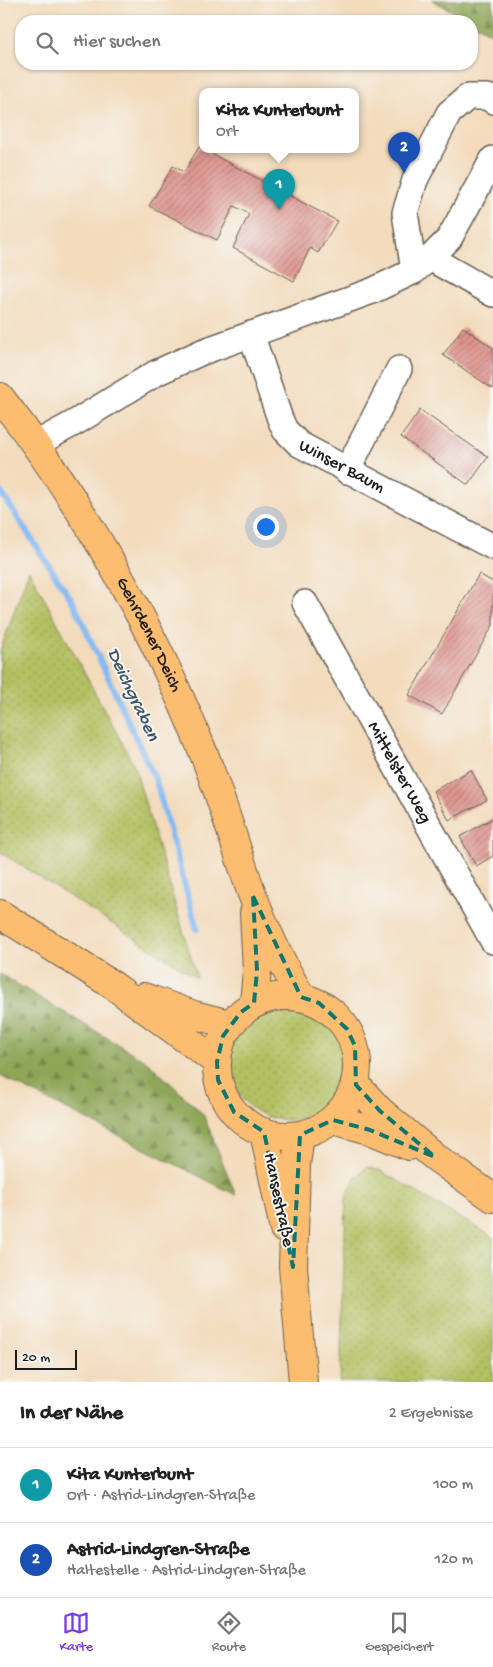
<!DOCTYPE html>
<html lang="de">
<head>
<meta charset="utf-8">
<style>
  body { margin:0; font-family:"Gochi Hand",sans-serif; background:#f6f6f6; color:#222 }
  .scale { position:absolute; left:15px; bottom:12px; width:62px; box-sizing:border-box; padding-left:5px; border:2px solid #1c1c1c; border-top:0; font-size:14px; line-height:18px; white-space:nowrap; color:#1c1c1c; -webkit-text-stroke:4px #f6f6f2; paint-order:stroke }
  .you { position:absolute; left:265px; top:526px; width:18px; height:18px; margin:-12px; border:4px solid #fff; border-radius:50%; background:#1a73e8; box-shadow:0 0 0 8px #1a73e833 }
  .badge { display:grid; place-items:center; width:32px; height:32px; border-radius:50%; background:#7c3aed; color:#fff; font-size:16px; font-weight:700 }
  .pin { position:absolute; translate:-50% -41px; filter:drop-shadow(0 1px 2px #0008) }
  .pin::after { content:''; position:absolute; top:26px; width:18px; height:15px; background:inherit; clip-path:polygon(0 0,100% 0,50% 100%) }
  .popup { position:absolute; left:199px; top:88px; width:160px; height:65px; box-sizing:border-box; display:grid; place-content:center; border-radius:10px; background:#fff; filter:drop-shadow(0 1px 4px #0005); font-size:16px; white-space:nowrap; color:#767676 }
  .popup b { font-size:19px; color:#222 }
  .popup::after { content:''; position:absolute; left:50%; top:100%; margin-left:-10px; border:10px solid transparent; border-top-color:#fff }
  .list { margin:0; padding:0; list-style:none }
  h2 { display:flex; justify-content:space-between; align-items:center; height:65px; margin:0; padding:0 20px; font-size:21px }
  h2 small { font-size:16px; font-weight:400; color:#767676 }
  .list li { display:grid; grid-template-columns:32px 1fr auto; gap:15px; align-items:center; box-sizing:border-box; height:75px; padding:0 20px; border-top:1px solid #e0e0e0 }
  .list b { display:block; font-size:19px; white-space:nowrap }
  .list p { margin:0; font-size:16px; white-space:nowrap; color:#767676 }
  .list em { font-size:16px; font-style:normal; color:#767676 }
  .icon { flex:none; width:28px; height:28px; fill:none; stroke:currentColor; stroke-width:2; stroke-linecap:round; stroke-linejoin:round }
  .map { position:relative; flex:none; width:493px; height:1382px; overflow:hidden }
  .search { position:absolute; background:#fff; box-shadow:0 1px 4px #0004; left:15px; right:15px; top:15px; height:55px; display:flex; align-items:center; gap:12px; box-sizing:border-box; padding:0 18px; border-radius:20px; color:#767676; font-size:19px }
  .sheet { height:215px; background:#fff }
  nav { display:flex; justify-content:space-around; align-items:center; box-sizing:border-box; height:70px; border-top:1px solid #e0e0e0; background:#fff; font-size:14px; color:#767676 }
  nav a { display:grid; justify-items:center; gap:2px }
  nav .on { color:#7c3aed }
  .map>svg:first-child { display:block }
  .grass { fill:url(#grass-dots); stroke:#686e3f }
  .forest { fill:url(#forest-firs); stroke:#56613a }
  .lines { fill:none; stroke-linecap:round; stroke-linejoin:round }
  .stream { stroke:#84baf3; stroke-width:6 }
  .building { fill:url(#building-hatch) }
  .minor-casing { stroke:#675f54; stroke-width:28 }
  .major-casing { stroke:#675f54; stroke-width:30 }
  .minor { stroke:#fff; stroke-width:25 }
  .major { stroke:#fcbd6f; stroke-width:28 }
  .marked { fill:none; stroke:#0f766e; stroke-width:4; stroke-dasharray:10 6; stroke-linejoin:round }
  .labels { text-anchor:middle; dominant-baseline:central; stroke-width:4; stroke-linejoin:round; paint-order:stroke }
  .street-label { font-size:18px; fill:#1c1c1c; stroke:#f6f6f2 }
  .water-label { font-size:19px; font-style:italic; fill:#405367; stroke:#f6f6f2 }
</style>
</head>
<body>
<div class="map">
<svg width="493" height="1382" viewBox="0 0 493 1382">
  <defs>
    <pattern id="grass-dots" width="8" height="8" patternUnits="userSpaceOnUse" patternTransform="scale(1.25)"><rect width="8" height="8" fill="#b4c062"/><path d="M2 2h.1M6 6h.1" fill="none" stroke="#9aa454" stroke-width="1.8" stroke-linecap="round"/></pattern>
    <pattern id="forest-firs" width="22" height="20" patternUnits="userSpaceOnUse" patternTransform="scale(1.25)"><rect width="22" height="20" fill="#8fa658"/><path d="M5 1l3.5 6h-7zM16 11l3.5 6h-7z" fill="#748648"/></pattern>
    <pattern id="building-hatch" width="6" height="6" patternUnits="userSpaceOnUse" patternTransform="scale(1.25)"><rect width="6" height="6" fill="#df948f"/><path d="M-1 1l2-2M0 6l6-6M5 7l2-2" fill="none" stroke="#b47874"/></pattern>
  </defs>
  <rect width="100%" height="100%" fill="#f6f6f2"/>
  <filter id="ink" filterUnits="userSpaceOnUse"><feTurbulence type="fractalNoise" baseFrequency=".02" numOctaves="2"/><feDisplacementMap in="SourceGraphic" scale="10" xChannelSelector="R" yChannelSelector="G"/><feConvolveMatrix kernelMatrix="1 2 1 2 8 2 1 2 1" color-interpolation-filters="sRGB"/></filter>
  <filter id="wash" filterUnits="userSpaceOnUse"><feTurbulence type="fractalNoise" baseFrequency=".0096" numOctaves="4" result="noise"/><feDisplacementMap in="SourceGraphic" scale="20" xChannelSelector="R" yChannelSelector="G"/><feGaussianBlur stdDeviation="1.12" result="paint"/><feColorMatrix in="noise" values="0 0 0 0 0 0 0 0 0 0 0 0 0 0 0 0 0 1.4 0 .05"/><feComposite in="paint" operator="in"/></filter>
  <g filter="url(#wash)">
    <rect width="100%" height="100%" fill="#f3dbbc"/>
    <g class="grass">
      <polygon points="29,570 134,765 197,978 0,852 0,651"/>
      <circle cx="287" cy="1062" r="58"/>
      <polygon points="367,1167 381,1171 493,1237 493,1382 340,1382 346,1198 355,1177"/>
    </g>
    <g class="forest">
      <polygon points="432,0 493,0 493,34"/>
      <polygon points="0,974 149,1063 203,1114 236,1195 0,1076"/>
    </g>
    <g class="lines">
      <polyline class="stream" points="0,491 73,602 156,781 197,929"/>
    </g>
    <g id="blocks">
      <g class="building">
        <polygon points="199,147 337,221 318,253 310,248 294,281 233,248 249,214 234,206 217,240 149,206 173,166 184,172"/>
        <polygon points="463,327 493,348 493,389 443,355"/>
        <polygon points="420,410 488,457 468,485 401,437"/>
        <polygon points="479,574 493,582 493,625 442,714 409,695"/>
        <polygon points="471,770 487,800 449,820 433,791"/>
        <polygon points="493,818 493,856 476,866 460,837"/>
      </g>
    </g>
  </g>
  <g filter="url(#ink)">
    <use href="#blocks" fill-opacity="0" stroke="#675f54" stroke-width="1"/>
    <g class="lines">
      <g class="minor-casing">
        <g id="minor">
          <polyline points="430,258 493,294"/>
          <polyline points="414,271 405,213 415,180 449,113 468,97 488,97 493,101"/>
          <path id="s1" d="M251,334l29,85 5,11 14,14 194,103"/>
          <polyline points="36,444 76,422 156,373 202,352 372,291 414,271 430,258 449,239 493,159"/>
          <polyline points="347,471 399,369"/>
          <path id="s2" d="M305,603l188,338"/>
        </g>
      </g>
      <g class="major-casing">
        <g id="major">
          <path id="s3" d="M0,397c83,107 150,225 201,350 20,48 34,99 51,147 13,35 30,70 49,103"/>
          <polyline points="254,913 257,971 254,1003"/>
          <polyline points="0,914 114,986 217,1062"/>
          <circle cx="287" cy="1066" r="70"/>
          <polyline points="144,997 194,1015 230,1024"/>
          <polyline points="356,1085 380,1111 435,1157 493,1198"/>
          <polyline points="333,1120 370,1130 409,1146"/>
          <polyline points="264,1132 284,1229"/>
          <polyline points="300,1135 296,1165 293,1267 303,1382"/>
        </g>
      </g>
      <use href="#minor" class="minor"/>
      <use href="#major" class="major"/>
    </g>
  </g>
  <path class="marked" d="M253,896l48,101 18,6 28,26 8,17 1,39 24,26 55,46 -65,-27 -37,-10 -33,15 -7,132 -29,-135 -30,-20 -16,-32 -1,-18 6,-26 18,-24 13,-9 3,-32z"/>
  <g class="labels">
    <g class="street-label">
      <text stroke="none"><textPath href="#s1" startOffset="170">Winser Baum</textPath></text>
      <text stroke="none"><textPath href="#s3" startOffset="281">Gehrdener Deich</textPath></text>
      <text stroke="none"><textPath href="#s2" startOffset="194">Mittelster Weg</textPath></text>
      <text transform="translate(278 1200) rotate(78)">Hansestraße</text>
    </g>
    <g class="water-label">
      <text transform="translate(132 695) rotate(65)">Deichgraben</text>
    </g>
  </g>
</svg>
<div class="scale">20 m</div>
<div class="you"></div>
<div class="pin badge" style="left:279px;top:210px;background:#0f9aa8">1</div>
<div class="popup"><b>Kita Kunterbunt</b>Ort</div>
<div class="pin badge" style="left:404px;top:173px;background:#1a4fb4">2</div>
<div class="search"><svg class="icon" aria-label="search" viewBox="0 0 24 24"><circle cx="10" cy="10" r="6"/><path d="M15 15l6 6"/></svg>Hier suchen</div>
</div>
<section class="sheet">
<h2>In der Nähe<small>2 Ergebnisse</small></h2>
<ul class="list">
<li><span class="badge" style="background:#0f9aa8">1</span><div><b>Kita Kunterbunt</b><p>Ort · Astrid-Lindgren-Straße</p></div><em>100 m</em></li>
<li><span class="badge" style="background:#1a4fb4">2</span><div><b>Astrid-Lindgren-Straße</b><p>Haltestelle · Astrid-Lindgren-Straße</p></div><em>120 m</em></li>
</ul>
</section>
<nav>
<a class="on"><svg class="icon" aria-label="map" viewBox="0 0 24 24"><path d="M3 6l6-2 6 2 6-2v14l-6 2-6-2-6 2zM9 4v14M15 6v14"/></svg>Karte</a>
<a><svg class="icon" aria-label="directions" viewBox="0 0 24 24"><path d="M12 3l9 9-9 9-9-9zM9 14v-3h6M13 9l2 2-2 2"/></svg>Route</a>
<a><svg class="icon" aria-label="saved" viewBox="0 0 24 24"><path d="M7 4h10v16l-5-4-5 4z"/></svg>Gespeichert</a>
</nav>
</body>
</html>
